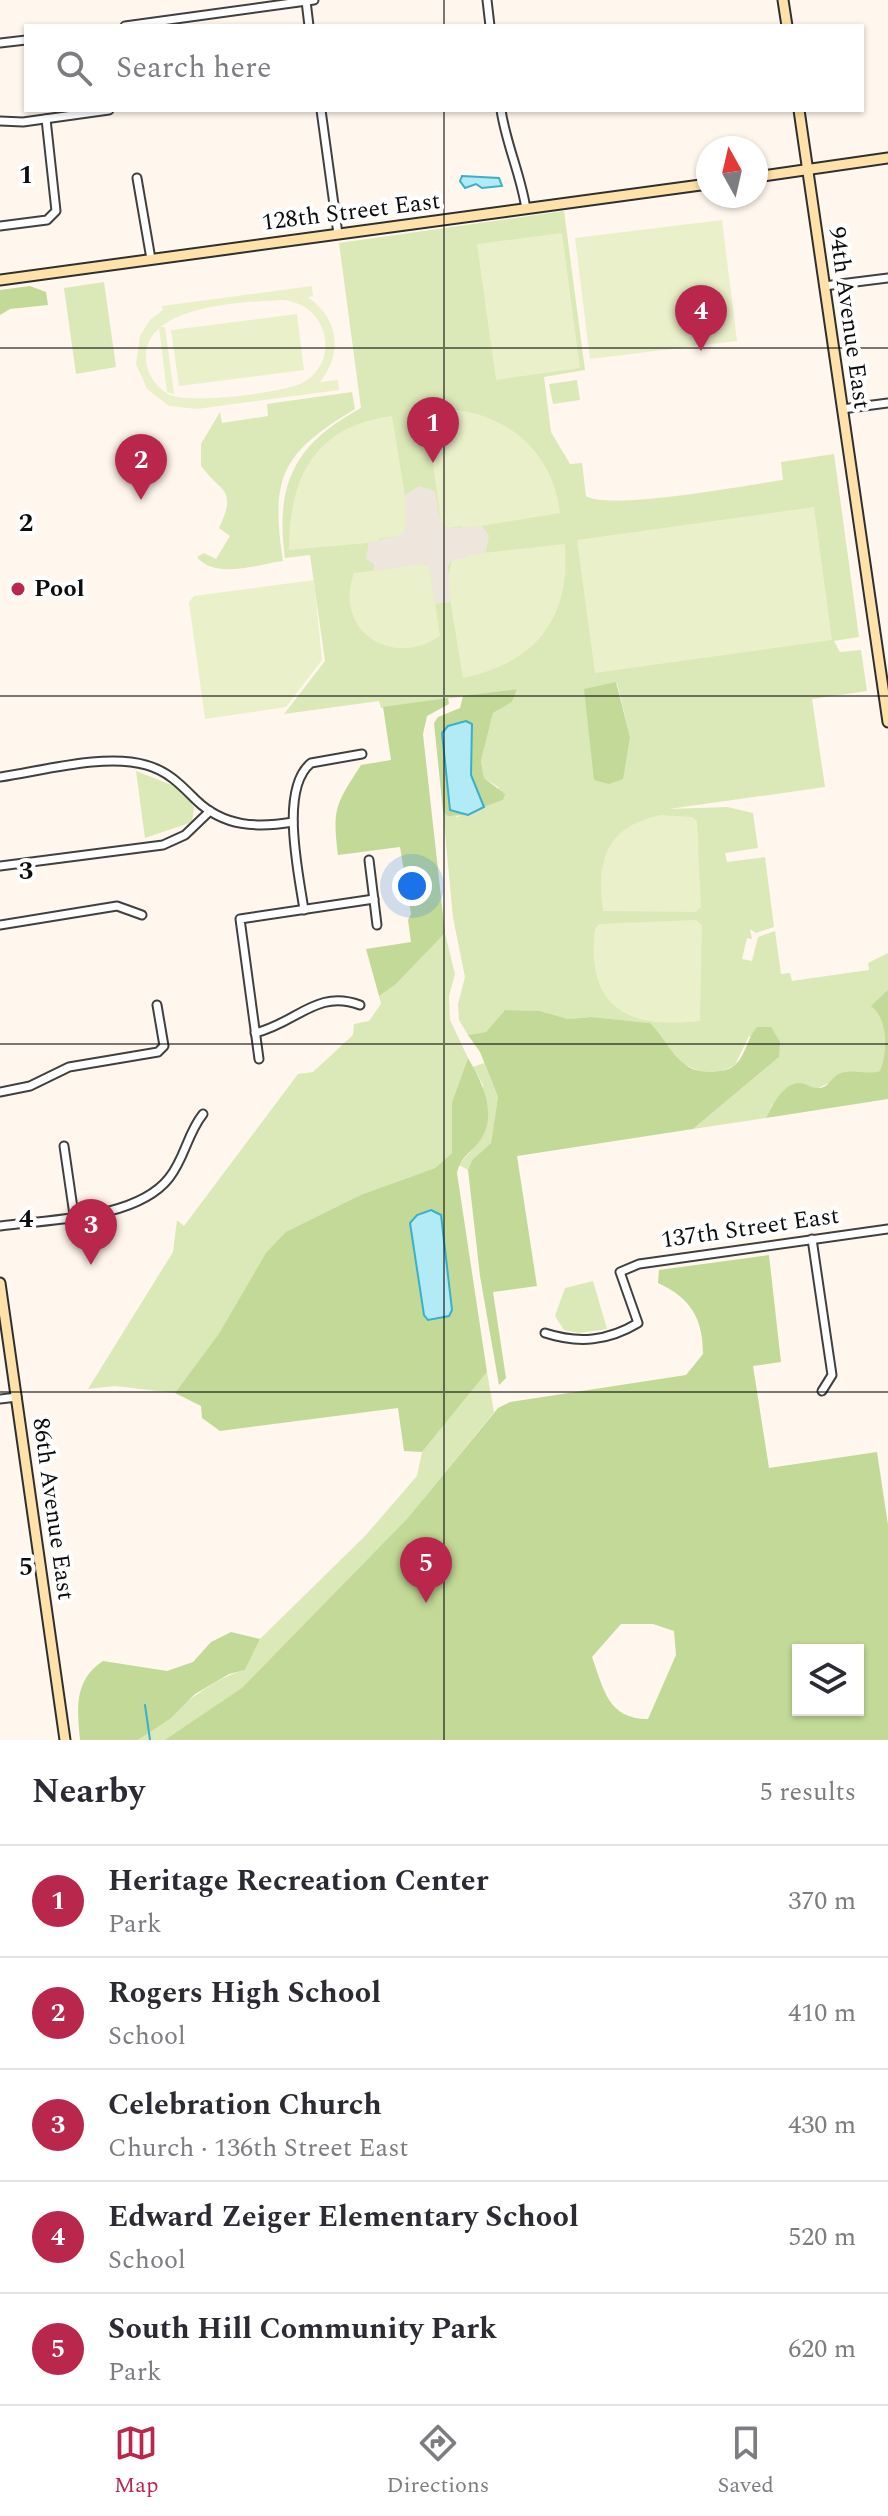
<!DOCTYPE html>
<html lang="en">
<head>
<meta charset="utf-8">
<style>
  body { margin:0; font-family:Spectral,serif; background:#f2f2f3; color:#2b2b33 }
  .controls { position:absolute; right:24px; bottom:24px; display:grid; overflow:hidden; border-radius:0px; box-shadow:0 2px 6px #0004 }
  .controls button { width:72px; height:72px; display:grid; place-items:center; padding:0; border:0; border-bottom:2px solid #e1e1e2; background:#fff; color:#2b2b33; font:40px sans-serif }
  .compass { position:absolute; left:696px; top:136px; width:72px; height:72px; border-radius:50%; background:#fff; box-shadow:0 2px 6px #0004; rotate:352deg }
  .you { position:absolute; left:412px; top:886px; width:28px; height:28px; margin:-20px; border:6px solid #fff; border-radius:50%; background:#1a73e8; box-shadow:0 0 0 12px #1a73e833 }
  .badge { display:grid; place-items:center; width:52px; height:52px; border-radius:50%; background:#ba274d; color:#fff; font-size:26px; font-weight:700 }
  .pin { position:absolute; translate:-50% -66px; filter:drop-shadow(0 2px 4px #0008) }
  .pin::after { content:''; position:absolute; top:42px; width:28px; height:24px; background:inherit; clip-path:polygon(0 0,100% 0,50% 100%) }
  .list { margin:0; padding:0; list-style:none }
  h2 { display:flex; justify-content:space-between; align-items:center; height:104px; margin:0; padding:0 32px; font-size:34px }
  h2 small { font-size:26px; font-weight:400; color:#7c7c81 }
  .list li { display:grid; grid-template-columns:52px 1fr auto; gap:24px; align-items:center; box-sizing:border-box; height:112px; padding:0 32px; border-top:2px solid #e1e1e2 }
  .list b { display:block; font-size:30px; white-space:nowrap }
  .list p { margin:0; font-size:26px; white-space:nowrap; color:#7c7c81 }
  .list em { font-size:26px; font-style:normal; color:#7c7c81 }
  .icon { flex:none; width:44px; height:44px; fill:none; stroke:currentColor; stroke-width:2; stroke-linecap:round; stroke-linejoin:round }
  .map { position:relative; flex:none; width:888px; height:1740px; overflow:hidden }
  .search { position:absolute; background:#fff; box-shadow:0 2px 6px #0004; left:24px; right:24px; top:24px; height:88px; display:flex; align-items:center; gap:20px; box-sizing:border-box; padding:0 28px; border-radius:0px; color:#7c7c81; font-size:30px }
  .sheet { height:664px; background:#fff }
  nav { display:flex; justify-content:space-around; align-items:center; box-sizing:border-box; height:112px; border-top:2px solid #e1e1e2; background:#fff; font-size:22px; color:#7c7c81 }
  nav a { display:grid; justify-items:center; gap:4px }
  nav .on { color:#ba274d }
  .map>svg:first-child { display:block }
  .green { fill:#dbe8b7; fill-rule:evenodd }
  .forest { fill:#c2d997; fill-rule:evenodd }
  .pitch { fill:#eaf0c9; fill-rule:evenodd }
  .plaza { fill:#eee6dc }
  .water { fill:#b2eaf5; stroke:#3ab0cb; stroke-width:2 }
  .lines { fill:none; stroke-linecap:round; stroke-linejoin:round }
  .stream { stroke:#3ab0cb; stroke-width:2 }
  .street-casing { stroke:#404040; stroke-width:11 }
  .secondary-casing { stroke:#2f2f2f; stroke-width:13 }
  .street { stroke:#fff; stroke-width:7 }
  .secondary { stroke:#fee2a9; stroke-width:9 }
  .grid { fill:none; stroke:#0d0d0d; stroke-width:2; stroke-opacity:0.55 }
  .poi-dot { fill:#ba274d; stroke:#fff; stroke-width:3 }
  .labels { text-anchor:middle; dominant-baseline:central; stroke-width:8; stroke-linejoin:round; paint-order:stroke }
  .street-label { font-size:24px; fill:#0d0d0d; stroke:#fff }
  .poi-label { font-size:24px; font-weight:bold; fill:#0d0d0d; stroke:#fff; text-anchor:start }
  .grid-label { font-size:26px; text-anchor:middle; font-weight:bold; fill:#0d0d0d; stroke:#fff; stroke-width:8; stroke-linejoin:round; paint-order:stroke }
</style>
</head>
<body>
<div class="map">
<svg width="888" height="1740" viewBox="0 0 888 1740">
  <rect width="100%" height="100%" fill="#fff7ed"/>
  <g class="green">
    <path d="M564,211l21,159 -41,7 7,55 19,32 12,-1 4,33c22,15 162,-11 197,-16l-2,-18 53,-8 25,183 -25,4 6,11 21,-2 6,41 -55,8 13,88 -156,22 58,-2 26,6 5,35 -33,5 2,9 38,-5 9,70 -18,6 -6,-4 2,10 -5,-1 -5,21 10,2 6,-24 17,-6 6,43 9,-1 2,8 77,-11 -1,-7 20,-10v37l-9,11c8,24 9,47 1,70l-11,4 -17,-3 -36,17 -16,-6 -28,22 -6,13 -73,11 86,-72 -30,-21 -14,29 -15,7h-19l-22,-10 -29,-39 -59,-6 -23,2 -28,-8 -35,-1 -19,22 -18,3 -9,-15 -1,-16 7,-27 -12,-59 -10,-107 14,6 46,-17 -5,-13 -14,-9 -3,-17 12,-48 19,-11 5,-13 -136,19 -2,-7 -95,13 41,-53 -15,-106 -25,3c-10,-74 9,-114 76,-150l-22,-165zM617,683l13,54 -4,11 -41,-59z"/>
    <polygon points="104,282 116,367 76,374 64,288"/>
    <polygon points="577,380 580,400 553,404 549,384"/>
    <path d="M352,392l3,17c-73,44 -85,67 -72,152 -24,3 -68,19 -86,-4l7,-4 12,6 14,-23 -11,-8c19,-40 2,-35 -18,-62v-22l19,-32 2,11 46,-7 -1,-12z"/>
    <polygon points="136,771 177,787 194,807 192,822 145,838"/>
    <polygon points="445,933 455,974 449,996 450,1020 468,1058 452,1102 452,1153 435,1168 363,1194 331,1212 220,1332 175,1393 115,1386 88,1389 173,1252 177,1220 184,1226 298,1074 313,1072 353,1035 354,1024 369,1021 381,1004 379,996 395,985"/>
    <polygon points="484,1063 498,1097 491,1143 472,1160 468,1170 459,1165 480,1140 483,1085 473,1067"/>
    <polygon points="593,1281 607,1329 579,1333 564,1330 555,1316 565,1288"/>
    <path d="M487,1372l7,40 -86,106 140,222h-410c35,-23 65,-59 107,-70l15,-31 105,-103 52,-60 5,-24z"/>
  </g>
  <g class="forest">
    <polygon points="30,286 46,292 48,305 10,309 0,315 0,290"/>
    <polygon points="616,682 630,737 623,779 609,784 594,780 584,689"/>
    <polygon points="517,689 512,702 493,713 481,761 484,778 505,794 503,800 484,807 471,775 472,724 466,721 442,733 450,809 468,815 448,816 443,811 434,723 438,717 460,708 463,696"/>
    <path d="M448,698l1,6 -22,12 -4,18 22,199 -50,52 -16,11 -13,-47 45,-7 -3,-22 3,-6 -11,-67 -62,8c-6,-47 -2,-51 23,-90l30,-5 -8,-53z"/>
    <path d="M888,990v109l-122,19c6,-12 17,-35 33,-35 6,0 12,5 18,5 10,1 13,-8 20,-13 13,-8 29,1 43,-4 8,-22 8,-52 -9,-65z"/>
    <path d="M505,1010l35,1 28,8 23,-2 59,6c20,20 27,50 61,49 8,0 18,-2 24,-7 11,-10 12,-27 22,-38h14l9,15 -1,15 -86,72 -176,27 20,130 -44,6 13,86 -7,7 -19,-109 -12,-106 4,-10 19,-17 7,-46 -18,-45 -12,-17 18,-3z"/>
    <path d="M468,1058c14,24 31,57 11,84 -10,12 -18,15 -22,31l30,199 -65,80 -18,-1 -6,-43 -178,23 -18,-13 -1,-12 -26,-13 45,-61 46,-79 20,-21 77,-38 72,-26 17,-15v-51z"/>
    <path d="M769,1255l12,107 -28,4 16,102 108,-16 11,73v215h-723l77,-52 165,-169 91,-111 12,-6 176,-27 17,-21c0,-35 -12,-56 -45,-71l1,-13zM621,1624h32l21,7 2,24 -28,64c-40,0 -44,-29 -56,-62zM798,1650h60v60h-60z"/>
    <path d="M231,1632l29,7 -15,31 -16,4 -34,20 -24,24 -33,22h-58c-3,-32 -6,-60 23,-79l64,10 26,-9 18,-20z"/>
  </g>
  <g class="pitch">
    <polygon points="722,220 737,341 590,359 575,238"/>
    <polygon points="562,233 580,368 496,380 477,244"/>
    <path d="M312,286l1,10 -5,1c31,22 35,56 12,85l18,-2 1,10 -142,19 -28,-3 -22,-17 -11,-25 4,-28 10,-16 13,-10 -1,-4zM284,300c31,4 48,31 39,60 -5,10 -11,18 -21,23 -20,10 -115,22 -134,11 -12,-7 -21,-20 -22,-34 -4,-56 99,-58 138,-60z"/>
    <polygon points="297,314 304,370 179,386 171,330"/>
    <polygon points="159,327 165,327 174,394 167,392"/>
    <path d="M454,410c57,5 100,46 106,103l-97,16 -1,-3 -14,2 -7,-5 -15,-112z"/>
    <path d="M392,416l16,98 -3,1 2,13 -5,7 -24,4v3l-89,8c0,-72 25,-124 103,-134z"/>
    <polygon points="814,507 832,640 595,673 577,540"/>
    <path d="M565,544c6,75 -30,119 -102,134l-16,-97 5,-21 14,-5z"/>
    <path d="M423,564l7,4 10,68c-48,33 -107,-5 -86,-63z"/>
    <polygon points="314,580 322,660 286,707 205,719 189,602 194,596"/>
    <path d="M660,815l32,2 5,4 4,86 -5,5 -93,-1c-7,-51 3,-84 57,-96z"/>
    <path d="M696,920l6,5 -2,96c-72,9 -115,-14 -105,-92l4,-5z"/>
  </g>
  <polygon class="plaza" points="419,486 435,491 441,523 448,528 482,526 489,535 486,553 467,555 467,558 452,560 448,566 451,602 435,604 430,569 424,564 374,571 374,564 366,559 369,542 401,535 406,528 405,495"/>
  <g class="water">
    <polygon points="462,176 499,178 502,186 482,188 476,184 465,188 460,181"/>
    <polygon points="466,721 472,724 471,775 484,807 468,815 450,810 442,733 448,726"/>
    <polygon points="431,1210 441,1215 452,1310 449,1316 428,1320 424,1315 410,1223 417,1215"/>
  </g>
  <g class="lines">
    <polyline class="stream" points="145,1705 150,1740"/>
    <g class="street-casing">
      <g id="street">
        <polyline points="487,0 490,26"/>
        <polyline points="306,1 309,26"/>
        <polyline points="125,26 314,0"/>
        <polyline points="0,43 26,40"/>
        <polyline points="321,110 338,234"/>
        <path d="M501,110c5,34 20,65 25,99"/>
        <polyline points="0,121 23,122 109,110"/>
        <polyline points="137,178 151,259"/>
        <polyline points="0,226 47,220 56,211 46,119"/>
        <polyline points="824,286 888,278"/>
        <polyline points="842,409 888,403"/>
        <path d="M0,777c42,-6 105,-24 146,-12 22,6 35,20 50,35 28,27 61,28 97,22"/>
        <polyline points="369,860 377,925"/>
        <polyline points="0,866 163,845 185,835 210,811"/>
        <path d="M304,910c-5,-36 -25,-121 7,-147l51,-9"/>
        <polyline points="0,925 117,906 142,915"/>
        <path d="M255,1033c42,-10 61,-44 105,-28"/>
        <polyline points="259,1059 240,919 374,899"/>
        <polyline points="0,1092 30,1086 69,1067 158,1052 164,1046 157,1005"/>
        <polyline points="64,1146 74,1215"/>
        <path d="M0,1226c49,-7 136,-6 169,-48 16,-20 18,-44 34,-64"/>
        <polyline points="812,1239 832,1375 822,1391"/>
        <path d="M545,1333c34,11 63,8 93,-10l-18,-51 19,-8 249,-35"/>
        <polyline points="0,1399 17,1397"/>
      </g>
    </g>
    <g class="secondary-casing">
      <g id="secondary">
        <polyline points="783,0 787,26"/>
        <polyline points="799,110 888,722"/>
        <polyline points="756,177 888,158"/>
        <polyline points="0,280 708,184"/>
        <polyline points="0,1283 65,1740"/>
      </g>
    </g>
    <use href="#street" class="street"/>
    <use href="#secondary" class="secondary"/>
  </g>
  <path class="grid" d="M444,0v26M444,110v1630M0,348h888M0,696h888M0,1044h888M0,1392h888"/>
  <circle class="poi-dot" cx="18" cy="589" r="8"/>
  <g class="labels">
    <g class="street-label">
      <text transform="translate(351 212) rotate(-7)">128th Street East</text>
      <text transform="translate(849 318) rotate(82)">94th Avenue East</text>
      <text transform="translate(750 1228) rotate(-8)">137th Street East</text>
      <text transform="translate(53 1509) rotate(82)">86th Avenue East</text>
    </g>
    <g class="poi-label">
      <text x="34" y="589">Pool</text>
    </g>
  </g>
  <g class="grid-label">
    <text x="26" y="183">1</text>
    <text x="26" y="531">2</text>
    <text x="26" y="879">3</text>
    <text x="26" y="1227">4</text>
    <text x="26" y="1575">5</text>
  </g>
</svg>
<div class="controls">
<button><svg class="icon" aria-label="layers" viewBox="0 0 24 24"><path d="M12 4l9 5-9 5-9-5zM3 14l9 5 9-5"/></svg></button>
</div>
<svg class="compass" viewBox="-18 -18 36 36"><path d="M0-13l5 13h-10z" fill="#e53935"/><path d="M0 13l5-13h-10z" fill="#7c7c81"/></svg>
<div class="you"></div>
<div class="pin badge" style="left:433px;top:463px">1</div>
<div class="pin badge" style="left:141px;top:500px">2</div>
<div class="pin badge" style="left:91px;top:1265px">3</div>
<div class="pin badge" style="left:701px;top:351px">4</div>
<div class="pin badge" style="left:426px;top:1603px">5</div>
<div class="search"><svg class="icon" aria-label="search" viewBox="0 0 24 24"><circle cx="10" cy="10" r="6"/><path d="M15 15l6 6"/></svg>Search here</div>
</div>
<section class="sheet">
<h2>Nearby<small>5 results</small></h2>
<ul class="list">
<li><span class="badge">1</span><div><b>Heritage Recreation Center</b><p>Park</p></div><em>370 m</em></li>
<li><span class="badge">2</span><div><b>Rogers High School</b><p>School</p></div><em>410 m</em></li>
<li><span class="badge">3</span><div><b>Celebration Church</b><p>Church · 136th Street East</p></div><em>430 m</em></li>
<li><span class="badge">4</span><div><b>Edward Zeiger Elementary School</b><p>School</p></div><em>520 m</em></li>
<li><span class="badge">5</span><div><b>South Hill Community Park</b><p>Park</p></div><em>620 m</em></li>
</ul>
</section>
<nav>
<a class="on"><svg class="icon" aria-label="map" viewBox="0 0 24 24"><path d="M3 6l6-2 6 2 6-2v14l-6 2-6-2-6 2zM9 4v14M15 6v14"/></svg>Map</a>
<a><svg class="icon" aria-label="directions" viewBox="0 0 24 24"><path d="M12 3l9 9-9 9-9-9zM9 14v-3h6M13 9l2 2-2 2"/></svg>Directions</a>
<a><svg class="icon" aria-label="saved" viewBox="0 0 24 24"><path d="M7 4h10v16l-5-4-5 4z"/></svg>Saved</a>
</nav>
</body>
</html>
